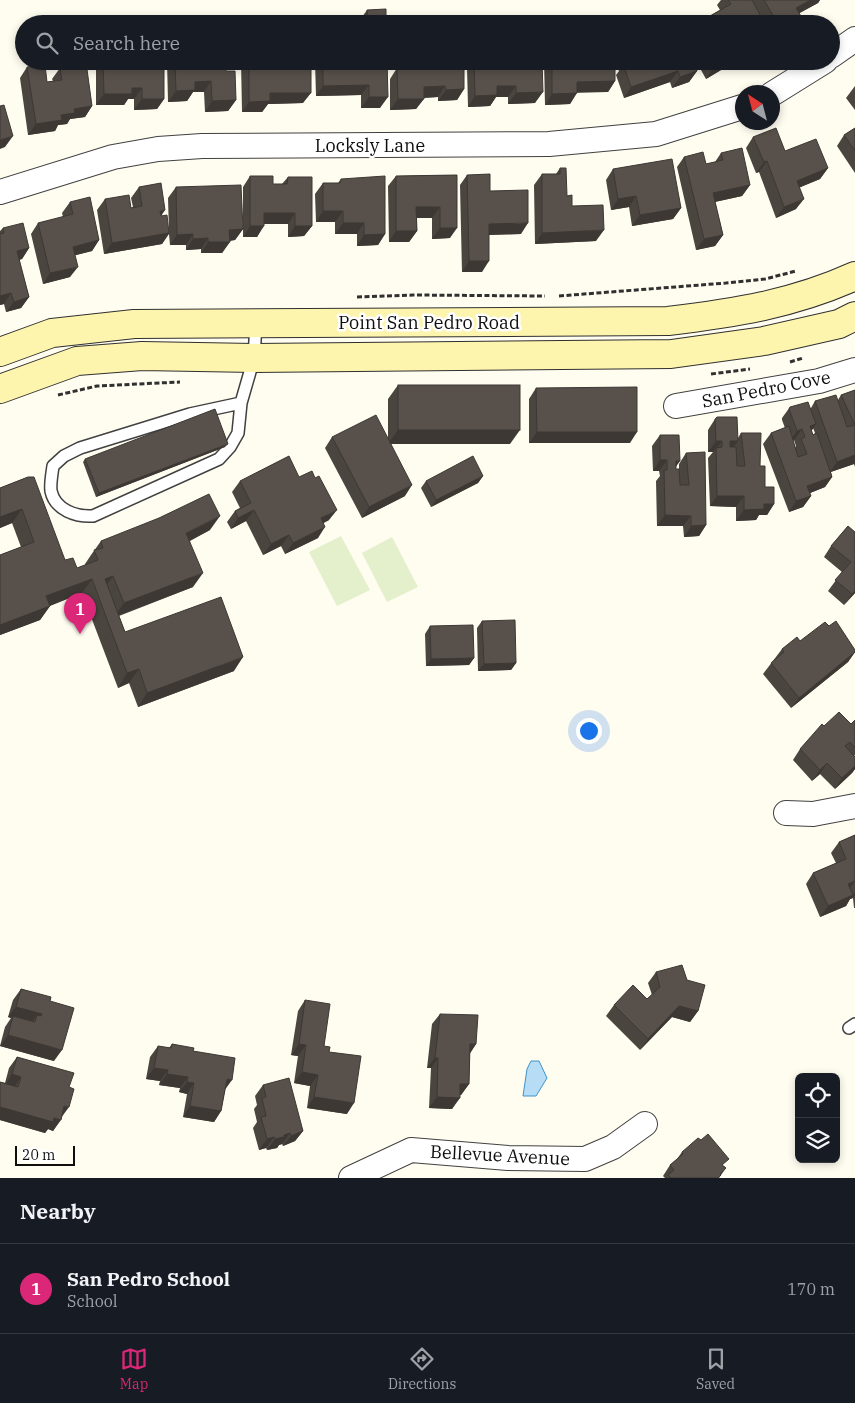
<!DOCTYPE html>
<html lang="en">
<head>
<meta charset="utf-8">
<style>
  body { margin:0; font-family:"IBM Plex Serif",serif; background:#242831; color:#f1f3f6 }
  .controls { position:absolute; right:15px; bottom:15px; display:grid; overflow:hidden; border-radius:8px; box-shadow:0 2px 8px #0003 }
  .controls button { width:45px; height:45px; display:grid; place-items:center; padding:0; border:0; border-bottom:1px solid #363941; background:#171b24; color:#f1f3f6; font:25px sans-serif }
  .compass { position:absolute; left:735px; top:85px; width:45px; height:45px; border-radius:50%; background:#171b24; box-shadow:0 2px 8px #0003; rotate:324deg }
  .scale { position:absolute; left:15px; bottom:12px; width:60px; box-sizing:border-box; padding-left:5px; border:2px solid #0e0e0e; border-top:0; font-size:14px; line-height:18px; white-space:nowrap; color:#0e0e0e; -webkit-text-stroke:4px #fff; paint-order:stroke }
  .you { position:absolute; left:588px; top:730px; width:18px; height:18px; margin:-12px; border:4px solid #fff; border-radius:50%; background:#1a73e8; box-shadow:0 0 0 8px #1a73e833 }
  .badge { display:grid; place-items:center; width:32px; height:32px; border-radius:50%; background:#db2777; color:#fff; font-size:16px; font-weight:700 }
  .pin { position:absolute; translate:-50% -41px; filter:drop-shadow(0 1px 2px #0008) }
  .pin::after { content:''; position:absolute; top:26px; width:18px; height:15px; background:inherit; clip-path:polygon(0 0,100% 0,50% 100%) }
  .list { margin:0; padding:0; list-style:none }
  h2 { display:flex; justify-content:space-between; align-items:center; height:65px; margin:0; padding:0 20px; font-size:21px }
  h2 small { font-size:16px; font-weight:400; color:#9ea1a6 }
  .list li { display:grid; grid-template-columns:32px 1fr auto; gap:15px; align-items:center; box-sizing:border-box; height:90px; padding:0 20px; border-top:1px solid #363941 }
  .list b { display:block; font-size:19px; white-space:nowrap }
  .list p { margin:0; font-size:16px; white-space:nowrap; color:#9ea1a6 }
  .list em { font-size:16px; font-style:normal; color:#9ea1a6 }
  .icon { flex:none; width:28px; height:28px; fill:none; stroke:currentColor; stroke-width:2; stroke-linecap:round; stroke-linejoin:round }
  .map { position:relative; flex:none; width:855px; height:1178px; overflow:hidden }
  .search { position:absolute; background:#171b24; box-shadow:0 2px 8px #0003; left:15px; right:15px; top:15px; height:55px; display:flex; align-items:center; gap:12px; box-sizing:border-box; padding:0 18px; border-radius:28px; color:#9ea1a6; font-size:19px }
  .sheet { height:155px; background:#171b24 }
  nav { display:flex; justify-content:space-around; align-items:center; box-sizing:border-box; height:70px; border-top:1px solid #363941; background:#171b24; font-size:14px; color:#9ea1a6 }
  nav a { display:grid; justify-items:center; gap:2px }
  nav .on { color:#db2777 }
  .map>svg:first-child { display:block }
  .pitch { fill:#e4f0cc }
  .water { fill:#b6ddf5; stroke:#3f93ca }
  .lines { fill:none; stroke-linecap:round; stroke-linejoin:round }
  .lane-casing { stroke:#414141; stroke-width:14 }
  .street-casing { stroke:#414141; stroke-width:26 }
  .secondary-casing { stroke:#303030; stroke-width:30 }
  .path { stroke:#303030; stroke-width:3; stroke-dasharray:5 2.5; stroke-linecap:butt }
  .lane { stroke:#fff; stroke-width:11 }
  .street { stroke:#fff; stroke-width:24 }
  .secondary { stroke:#fdf4ad; stroke-width:28 }
  .wall { fill:#4b4540; fill-rule:evenodd }
  .shaded-wall { fill:#3d3834 }
  .building { fill:#57504b; stroke:#3d3834 }
  .labels { text-anchor:middle; dominant-baseline:central; stroke-width:5; stroke-linejoin:round; paint-order:stroke }
  .street-label { font-size:18px; fill:#0e0e0e; stroke:#fff }
</style>
</head>
<body>
<div class="map">
<svg width="855" height="1178" viewBox="0 0 855 1178">
  <rect width="100%" height="100%" fill="#fffcf0"/>
  <g class="pitch">
    <polygon points="341,536 370,590 337,606 309,552"/>
    <polygon points="392,537 418,587 387,602 362,553"/>
  </g>
  <polygon class="water" points="531,1061 539,1061 547,1078 536,1096 523,1096 527,1069"/>
  <g class="lines">
    <g class="lane-casing">
      <g id="lane">
        <path d="M241,403l-51,11 -110,34 -16,8 -11,10c-1,8 -3,17 -2,25 4,19 25,26 42,25l126,-57 11,-12 8,-14 3,-30 13,-45 2,-35"/>
        <polyline points="849,1028 855,1024"/>
      </g>
    </g>
    <g class="street-casing">
      <g id="street">
        <polyline points="831,56 855,39"/>
        <polyline points="772,94 825,61"/>
        <polyline points="0,192 113,157 158,149 202,146 549,144 656,134 742,107"/>
        <polyline points="676,406 819,381 855,370"/>
        <polyline points="786,813 813,814 855,806"/>
        <polyline points="351,1178 411,1150 508,1158 585,1159 613,1147 645,1124"/>
      </g>
    </g>
    <g class="secondary-casing">
      <g id="secondary">
        <path d="M0,352l52,-19 82,-9 534,-3c67,-8 125,-17 187,-45"/>
        <polyline points="0,389 77,361 142,356 254,358 671,354 764,341 839,324 855,316"/>
      </g>
    </g>
    <g class="path">
      <polyline points="559,296 726,283 765,279 796,271"/>
      <polyline points="357,297 413,295 545,296"/>
      <polyline points="790,362 803,358"/>
      <polyline points="711,374 750,369"/>
      <polyline points="58,395 97,386 180,382"/>
    </g>
    <use href="#lane" class="lane"/>
    <use href="#street" class="street"/>
    <use href="#secondary" class="secondary"/>
  </g>
  <g class="wall">
    <polygon points="721,0 820,0 818,3 799,13 805,23 804,24 696,24 720,10 717,5"/>
    <polygon points="367,10 386,24 360,24 360,20"/>
    <polygon points="98,61 122,61 122,63 128,63 128,61 164,61 164,99 157,109 134,110 134,99 128,99 124,105 96,105 96,65"/>
    <polygon points="167,61 226,61 226,71 236,100 228,111 205,112 204,92 193,92 187,101 168,102"/>
    <polygon points="241,61 311,61 303,103 268,104 262,112 242,112"/>
    <polygon points="315,61 387,61 380,108 361,108 361,95 316,96"/>
    <polygon points="404,61 464,61 464,89 457,100 438,101 438,97 424,98 416,109 390,110 390,79 397,68 404,68"/>
    <polygon points="471,61 542,61 535,103 508,104 508,97 496,97 490,106 468,107 467,67"/>
    <polygon points="544,61 615,61 615,81 608,92 577,92 570,104 545,105"/>
    <polygon points="619,61 694,61 697,71 689,82 672,88 670,82 624,98 616,75 619,71 617,64"/>
    <polygon points="696,61 731,61 726,67 706,79"/>
    <polygon points="737,61 748,61 740,66"/>
    <polygon points="27,67 47,82 53,81 52,79 60,68 92,106 85,117 70,119 67,124 58,125 55,131 28,135 20,78"/>
    <polygon points="855,86 855,110 846,98"/>
    <polygon points="855,128 855,173 837,146 844,135"/>
    <polygon points="753,137 785,151 828,168 820,179 800,187 796,209 776,218 759,172 756,173 746,148"/>
    <polygon points="721,153 750,185 742,196 715,202 723,235 715,246 696,250 677,167 684,157 706,164 715,162"/>
    <polygon points="560,168 567,196 572,206 596,241 535,244 534,185 542,174 556,174"/>
    <polygon points="613,169 681,208 673,219 632,226 629,207 611,210 606,180"/>
    <polygon points="457,175 450,238 432,239 432,218 417,218 417,231 409,242 389,242 388,186 396,176"/>
    <polygon points="467,175 490,191 521,234 489,235 482,272 462,272 460,185"/>
    <polygon points="250,176 273,184 282,184 288,177 312,226 304,236 288,237 288,224 264,224 257,237 243,237 243,187"/>
    <polygon points="341,179 385,234 378,245 357,246 357,234 335,234 335,222 316,222 315,194 323,183 338,183"/>
    <polygon points="139,187 161,216 169,232 168,198 176,187 243,229 235,240 230,241 222,253 201,253 201,249 186,250 186,245 170,245 169,234 162,244 104,254 97,210 105,199 131,208 133,207 131,198"/>
    <polygon points="70,202 99,240 92,251 75,255 70,277 43,284 31,234 38,223 63,217 62,213"/>
    <polygon points="3,228 29,248 22,259 19,260 29,297 21,308 6,312 4,304 0,305 0,231"/>
    <polygon points="398,385 510,444 391,444 405,496 362,518 325,448 332,437 388,439 388,399"/>
    <polygon points="536,388 630,443 529,443 529,399"/>
    <path d="M855,390v77l-1,-3 -23,8 1,5 -7,10 -15,6 1,3 -8,11 -14,5 -26,-68 8,-11 14,-5 -3,-8v-2l8,-11 21,1 4,-7 23,-1 3,-5zM813,428l2,5 -2,2 -2,-4zM794,440l2,6 -1,2 -2,-7z"/>
    <polygon points="715,419 738,438 741,433 760,466 765,487 774,504 767,515 759,515 756,520 736,521 736,507 710,506 708,458 713,452 708,452 708,430"/>
    <polygon points="660,435 676,467 676,469 679,469 679,464 686,453 706,525 699,536 684,537 683,526 657,526 656,481 660,476 659,471 653,471 652,446"/>
    <polygon points="225,447 96,497 83,462 85,459"/>
    <polygon points="483,476 478,483 431,507 421,488 426,481"/>
    <polygon points="28,477 65,560 77,568 85,565 85,564 91,555 101,541 210,530 190,541 193,587 119,616 125,632 234,671 138,707 129,683 118,688 82,593 50,606 40,620 0,635 0,555 21,547 12,523 0,528 0,488"/>
    <polygon points="299,477 329,520 323,523 318,538 285,554 281,546 263,555 246,521 231,529 227,522 235,511 240,508 232,492 240,481"/>
    <polygon points="848,526 855,593 844,605 828,591 842,572 824,557 831,546"/>
    <polygon points="482,621 516,663 511,670 478,671 477,628"/>
    <polygon points="430,626 474,658 469,665 426,666 425,634"/>
    <polygon points="800,641 855,650 855,652 848,662 791,708 763,674 782,649"/>
    <polygon points="855,720 855,755 854,756 855,757 855,769 852,773 835,789 820,774 812,781 793,760 800,749 824,726 851,724"/>
    <polygon points="855,835 855,908 854,908 853,898 850,899 846,906 820,917 806,884 813,873 836,863 831,853 839,842"/>
    <polygon points="656,972 687,980 698,1011 690,1022 672,1017 640,1050 606,1016 614,1005 647,999 652,995 648,983"/>
    <polygon points="21,989 50,1001 54,1061 0,1046 5,1027 11,1018 8,1017 13,1000"/>
    <polygon points="305,1000 324,1046 329,1052 347,1114 307,1108 310,1086 294,1083 298,1056 291,1055 298,1011"/>
    <polygon points="440,1014 476,1044 470,1053 469,1084 461,1095 460,1095 452,1109 429,1108 431,1068 427,1068 432,1024"/>
    <polygon points="172,1044 193,1051 225,1090 221,1111 214,1122 183,1117 187,1094 179,1092 180,1088 159,1085 160,1081 146,1079 150,1057 158,1046 169,1048"/>
    <polygon points="17,1057 69,1087 61,1118 53,1131 48,1129 45,1133 0,1120 0,1082 5,1083 9,1068"/>
    <polygon points="263,1085 303,1131 295,1141 283,1146 282,1144 279,1145 277,1148 267,1150 266,1148 259,1150 253,1128 257,1122 254,1109 257,1105 255,1096"/>
    <polygon points="682,1152 724,1166 726,1168 719,1178 665,1178 663,1176 670,1165 677,1159"/>
  </g>
  <g class="shaded-wall">
    <polygon points="811,0 820,0 818,3 789,19 796,8"/>
    <polygon points="725,61 731,61 726,67 706,79 713,68"/>
    <polygon points="743,61 748,61 740,66"/>
    <polygon points="678,71 670,82 624,98 631,87"/>
    <polygon points="697,71 689,82 672,88 680,77"/>
    <polygon points="211,81 204,92 193,92 187,101 168,102 176,91 195,82"/>
    <polygon points="615,81 608,92 570,93 577,82"/>
    <polygon points="369,85 361,95 316,96 323,86"/>
    <polygon points="445,86 438,97 416,98 424,87"/>
    <polygon points="497,86 516,86 508,97 496,97 490,106 468,107 475,96"/>
    <polygon points="132,88 142,88 134,99 128,99 124,105 96,105 104,94"/>
    <polygon points="464,89 457,100 438,101 446,90"/>
    <polygon points="543,92 535,103 508,104 516,93"/>
    <polygon points="270,93 311,93 303,103 268,104 262,112 242,112 249,102"/>
    <polygon points="577,93 570,104 545,105 552,94"/>
    <polygon points="369,97 388,97 380,108 361,108"/>
    <polygon points="142,99 164,99 157,109 134,110"/>
    <polygon points="398,99 424,99 416,109 390,110"/>
    <polygon points="236,100 228,111 205,112 212,101"/>
    <polygon points="92,106 85,117 70,119 67,124 58,125 55,131 28,135 36,124 61,115 74,109"/>
    <polygon points="13,136 5,147 0,149 0,140"/>
    <polygon points="767,161 759,172 756,173 764,162"/>
    <polygon points="828,168 820,179 789,192 797,181"/>
    <polygon points="750,185 742,196 705,204 713,193"/>
    <polygon points="636,196 629,207 611,210 618,199"/>
    <polygon points="804,199 796,209 776,218 784,207"/>
    <polygon points="416,207 440,207 432,218 409,218"/>
    <polygon points="681,208 673,219 632,226 640,215"/>
    <polygon points="165,210 158,221 160,211"/>
    <polygon points="323,211 343,211 335,222 316,222"/>
    <polygon points="264,213 295,213 288,224 257,224"/>
    <polygon points="343,223 364,223 357,234 335,234"/>
    <polygon points="528,223 521,234 481,235 489,224"/>
    <polygon points="250,226 264,226 257,237 243,237"/>
    <polygon points="295,226 312,226 304,236 288,237"/>
    <polygon points="440,228 457,228 450,238 432,239"/>
    <polygon points="243,229 235,240 222,241 229,230"/>
    <polygon points="604,230 596,241 535,244 542,233"/>
    <polygon points="396,231 417,231 409,242 389,242"/>
    <polygon points="169,233 162,244 104,254 112,243"/>
    <polygon points="193,234 186,245 170,245 177,235"/>
    <polygon points="385,234 378,245 357,246 364,235"/>
    <polygon points="723,235 715,246 696,250 704,239"/>
    <polygon points="208,238 201,249 186,250 193,239"/>
    <polygon points="99,240 92,251 65,258 73,247"/>
    <polygon points="208,242 230,242 222,253 201,253"/>
    <polygon points="29,248 22,259 10,262 17,251"/>
    <polygon points="469,261 489,261 482,272 462,272"/>
    <polygon points="78,267 70,277 43,284 50,273"/>
    <polygon points="11,293 4,304 0,305 0,296"/>
    <polygon points="29,297 21,308 6,312 14,302"/>
    <polygon points="816,424 809,435 810,426"/>
    <polygon points="802,429 794,440 789,442 797,431"/>
    <polygon points="398,430 520,430 510,444 388,444"/>
    <polygon points="537,432 637,432 630,443 529,443"/>
    <polygon points="716,441 722,441 716,450 716,448 713,452 708,452"/>
    <polygon points="730,441 738,441 730,452"/>
    <polygon points="228,444 225,447 96,497 99,493"/>
    <polygon points="855,455 855,462 854,464 830,472 837,462"/>
    <polygon points="660,460 667,460 659,471 653,471"/>
    <polygon points="676,461 680,461 673,471"/>
    <polygon points="483,476 478,483 431,507 436,500"/>
    <polygon points="832,477 825,487 800,497 807,486"/>
    <polygon points="412,485 405,496 362,518 369,507"/>
    <polygon points="717,496 744,496 736,507 710,506"/>
    <polygon points="811,496 803,507 789,512 796,501"/>
    <polygon points="764,504 774,504 767,515 759,515 756,520 736,521 744,510"/>
    <polygon points="22,509 12,523 0,528 0,517"/>
    <polygon points="254,510 246,521 231,529 238,518"/>
    <polygon points="337,510 329,520 313,529 321,518"/>
    <polygon points="665,515 691,516 683,526 657,526"/>
    <polygon points="220,516 210,530 177,547 186,533"/>
    <polygon points="706,525 699,536 684,537 691,526"/>
    <polygon points="325,527 318,538 285,554 293,543"/>
    <polygon points="289,535 281,546 263,555 271,544"/>
    <polygon points="203,573 193,587 114,617 124,603"/>
    <polygon points="113,576 103,590 105,579"/>
    <polygon points="92,579 82,593 36,611 46,596"/>
    <polygon points="855,591 855,593 844,605 852,594"/>
    <polygon points="50,606 40,620 0,635 0,625"/>
    <polygon points="855,652 848,662 791,708 799,698"/>
    <polygon points="243,657 234,671 138,707 147,693"/>
    <polygon points="474,658 469,665 426,666 431,659"/>
    <polygon points="516,663 511,670 478,671 484,664"/>
    <polygon points="139,669 129,683 118,688 127,673"/>
    <polygon points="827,763 820,774 812,781 820,770"/>
    <polygon points="855,766 855,769 852,773 835,789 842,778"/>
    <polygon points="855,881 847,892 848,884"/>
    <polygon points="855,892 855,895 853,898 850,899 846,906 820,917 828,906 853,895"/>
    <polygon points="679,1006 698,1011 690,1022 672,1017 640,1050 648,1039"/>
    <polygon points="16,1007 42,1014 34,1025 37,1015 31,1024 13,1016 11,1018 8,1017"/>
    <polygon points="8,1035 62,1050 54,1061 0,1046"/>
    <polygon points="299,1044 306,1045 298,1056 291,1055"/>
    <polygon points="470,1044 476,1044 469,1055"/>
    <polygon points="435,1058 438,1058 431,1068 427,1068"/>
    <polygon points="154,1068 168,1070 160,1081 146,1079"/>
    <polygon points="302,1072 318,1075 310,1086 294,1083"/>
    <polygon points="12,1074 21,1077 14,1088 5,1085"/>
    <polygon points="167,1074 188,1077 180,1088 159,1085"/>
    <polygon points="227,1079 232,1080 224,1091"/>
    <polygon points="187,1082 194,1083 187,1094 179,1092"/>
    <polygon points="460,1084 469,1084 461,1095 453,1095"/>
    <polygon points="314,1097 354,1103 347,1114 307,1108"/>
    <polygon points="437,1097 460,1098 452,1109 429,1108"/>
    <polygon points="64,1106 69,1107 61,1118 57,1117"/>
    <polygon points="190,1106 221,1111 214,1122 183,1117"/>
    <polygon points="0,1107 54,1118 61,1120 53,1131 48,1129 45,1133 0,1120"/>
    <polygon points="303,1131 295,1141 283,1146 291,1136"/>
    <polygon points="290,1133 282,1144 279,1145 277,1148 267,1150 275,1139 284,1135"/>
    <polygon points="274,1137 266,1148 259,1150 267,1139"/>
  </g>
  <g class="building">
    <polygon points="728,0 752,0 765,24 696,24 731,4"/>
    <polygon points="764,0 811,0 796,8 805,23 803,24 778,24"/>
    <polygon points="386,9 386,24 368,24 367,10"/>
    <polygon points="679,16 681,24 662,24 662,22"/>
    <polygon points="576,21 576,24 551,24 551,22"/>
    <polygon points="103,61 122,61 122,63 136,63 136,61 164,61 164,99 142,99 142,88 132,88 132,94 104,94"/>
    <polygon points="175,61 226,61 226,71 235,71 236,100 212,101 211,81 195,82 195,90 176,91"/>
    <polygon points="249,61 311,61 311,93 270,93 270,101 249,102"/>
    <polygon points="323,61 387,61 388,97 369,97 369,85 323,86"/>
    <polygon points="411,61 464,61 464,89 446,90 445,86 424,87 424,99 398,99 397,68 411,68"/>
    <polygon points="474,61 542,61 543,92 516,93 516,86 497,86 497,95 475,96"/>
    <polygon points="552,61 615,61 615,81 577,82 577,93 552,94"/>
    <polygon points="627,61 694,61 697,71 680,77 678,71 631,87 623,64 627,63"/>
    <polygon points="710,61 725,61 713,68"/>
    <polygon points="86,62 92,106 74,109 75,113 61,115 62,120 36,124 27,67 45,65 47,82 62,80 60,68"/>
    <polygon points="4,105 13,136 0,140 0,106"/>
    <polygon points="776,128 785,151 816,139 828,168 797,181 804,199 784,207 767,161 764,162 753,137"/>
    <polygon points="855,128 855,151 844,135"/>
    <polygon points="742,148 750,185 713,193 723,235 704,239 684,157 703,152 706,164 723,160 721,153"/>
    <polygon points="672,159 681,208 640,215 636,196 618,199 613,169"/>
    <polygon points="560,168 566,168 567,196 572,195 572,206 603,205 604,230 542,233 542,174 560,174"/>
    <polygon points="490,174 490,191 528,190 528,223 489,224 489,261 469,261 467,175"/>
    <polygon points="457,175 457,228 440,228 440,207 416,207 417,231 396,231 396,176"/>
    <polygon points="250,176 273,176 273,184 287,184 288,177 312,177 312,226 295,226 295,213 264,213 264,226 250,226"/>
    <polygon points="385,176 385,234 364,235 364,223 343,223 343,211 323,211 323,183 340,183 341,179"/>
    <polygon points="161,183 165,210 160,211 161,216 167,215 169,233 112,243 105,199 129,195 131,208 142,206 139,187"/>
    <polygon points="241,185 243,229 229,230 230,242 208,242 208,238 193,239 193,234 177,235 176,187"/>
    <polygon points="90,197 99,240 73,247 78,267 50,273 38,223 73,214 70,202"/>
    <polygon points="23,223 29,248 17,251 29,297 14,302 11,293 0,296 0,234 4,233 3,228"/>
    <rect x="398" y="385" width="122" height="45"/>
    <polygon points="637,387 637,432 537,432 536,388"/>
    <polygon points="855,390 855,455 837,462 815,401 836,395 847,427 855,425 841,395"/>
    <polygon points="808,402 816,424 810,426 813,435 817,433 832,477 807,486 811,496 796,501 771,433 789,426 798,457 807,454 801,439 805,437 802,429 797,431 789,409 790,407"/>
    <polygon points="215,409 228,444 99,493 85,459"/>
    <polygon points="376,415 412,485 369,507 332,437"/>
    <polygon points="717,417 737,417 738,441 730,441 730,447 736,447 737,466 745,466 741,433 761,433 760,466 765,466 765,487 774,487 774,504 764,504 764,509 744,510 744,496 717,496 716,448 722,447 722,441 716,441 715,419"/>
    <polygon points="660,435 679,435 680,461 676,461 676,469 679,469 680,485 689,485 686,453 705,452 706,525 691,526 691,516 665,515 664,470 667,470 667,460 660,460"/>
    <polygon points="289,456 299,477 312,471 315,478 319,476 337,510 321,518 325,527 293,543 289,535 271,544 254,510 238,518 235,511 251,503 240,481"/>
    <polygon points="473,456 483,476 436,500 426,481"/>
    <polygon points="28,477 34,477 65,560 73,558 77,568 98,560 94,550 103,548 101,541 159,518 209,494 220,516 186,533 203,573 124,603 113,576 105,579 125,632 221,597 243,657 147,693 139,669 127,673 92,579 46,596 50,606 0,625 0,555 34,542 22,509 0,517 0,488"/>
    <polygon points="848,526 855,532 855,591 852,594 835,580 851,562 831,546"/>
    <polygon points="515,620 516,663 484,664 482,621"/>
    <polygon points="836,621 855,650 855,652 799,698 771,663 784,652 782,649 797,637 800,641 825,622 829,626"/>
    <polygon points="473,625 474,658 431,659 430,626"/>
    <polygon points="839,712 851,724 855,720 855,748 850,742 845,746 855,757 855,766 842,778 827,763 820,770 800,749 822,724 824,726"/>
    <polygon points="855,835 855,882 855,881 848,884 853,895 828,906 813,873 846,859 839,842"/>
    <polygon points="682,965 687,980 705,985 698,1011 679,1006 648,1039 614,1005 633,985 647,999 660,987 656,972"/>
    <polygon points="21,989 51,997 50,1001 74,1008 62,1050 8,1035 13,1016 35,1022 37,1015 41,1016 42,1014 16,1007"/>
    <polygon points="305,1000 330,1004 324,1046 330,1047 329,1052 361,1056 354,1103 314,1097 318,1075 302,1072 306,1045 299,1044"/>
    <polygon points="440,1014 478,1015 476,1044 470,1044 469,1084 460,1084 460,1098 437,1097 438,1058 435,1058"/>
    <polygon points="172,1044 194,1048 193,1051 235,1058 232,1080 227,1079 221,1111 190,1106 194,1083 187,1082 188,1077 167,1074 168,1070 154,1068 158,1046 171,1048"/>
    <polygon points="17,1057 74,1073 69,1087 74,1089 69,1107 64,1106 61,1120 54,1118 53,1122 0,1107 0,1082 18,1087 21,1077 12,1074"/>
    <polygon points="289,1078 303,1131 291,1136 290,1133 284,1135 284,1137 275,1139 274,1137 267,1139 261,1117 266,1116 262,1098 266,1097 263,1085"/>
    <polygon points="708,1134 729,1159 722,1165 726,1168 720,1174 721,1175 718,1178 671,1178 668,1175 674,1170 670,1165 683,1154 682,1152 698,1138 701,1140"/>
  </g>
  <g class="labels">
    <g class="street-label">
      <text x="370" y="145">Locksly Lane</text>
      <text x="429" y="322">Point San Pedro Road</text>
      <text transform="translate(766 389) rotate(-11)">San Pedro Cove</text>
      <text transform="translate(500 1155) rotate(3)">Bellevue Avenue</text>
    </g>
  </g>
</svg>
<div class="controls">
<button><svg class="icon" aria-label="locate" viewBox="0 0 24 24"><circle cx="12" cy="12" r="6"/><path d="M12 2v4M12 18v4M2 12h4M18 12h4"/></svg></button>
<button><svg class="icon" aria-label="layers" viewBox="0 0 24 24"><path d="M12 4l9 5-9 5-9-5zM3 14l9 5 9-5"/></svg></button>
</div>
<svg class="compass" viewBox="-18 -18 36 36"><path d="M0-13l5 13h-10z" fill="#e53935"/><path d="M0 13l5-13h-10z" fill="#9ea1a6"/></svg>
<div class="scale">20 m</div>
<div class="you"></div>
<div class="pin badge" style="left:80px;top:634px">1</div>
<div class="search"><svg class="icon" aria-label="search" viewBox="0 0 24 24"><circle cx="10" cy="10" r="6"/><path d="M15 15l6 6"/></svg>Search here</div>
</div>
<section class="sheet">
<h2>Nearby<small></small></h2>
<ul class="list">
<li><span class="badge">1</span><div><b>San Pedro School</b><p>School</p></div><em>170 m</em></li>
</ul>
</section>
<nav>
<a class="on"><svg class="icon" aria-label="map" viewBox="0 0 24 24"><path d="M3 6l6-2 6 2 6-2v14l-6 2-6-2-6 2zM9 4v14M15 6v14"/></svg>Map</a>
<a><svg class="icon" aria-label="directions" viewBox="0 0 24 24"><path d="M12 3l9 9-9 9-9-9zM9 14v-3h6M13 9l2 2-2 2"/></svg>Directions</a>
<a><svg class="icon" aria-label="saved" viewBox="0 0 24 24"><path d="M7 4h10v16l-5-4-5 4z"/></svg>Saved</a>
</nav>
</body>
</html>
